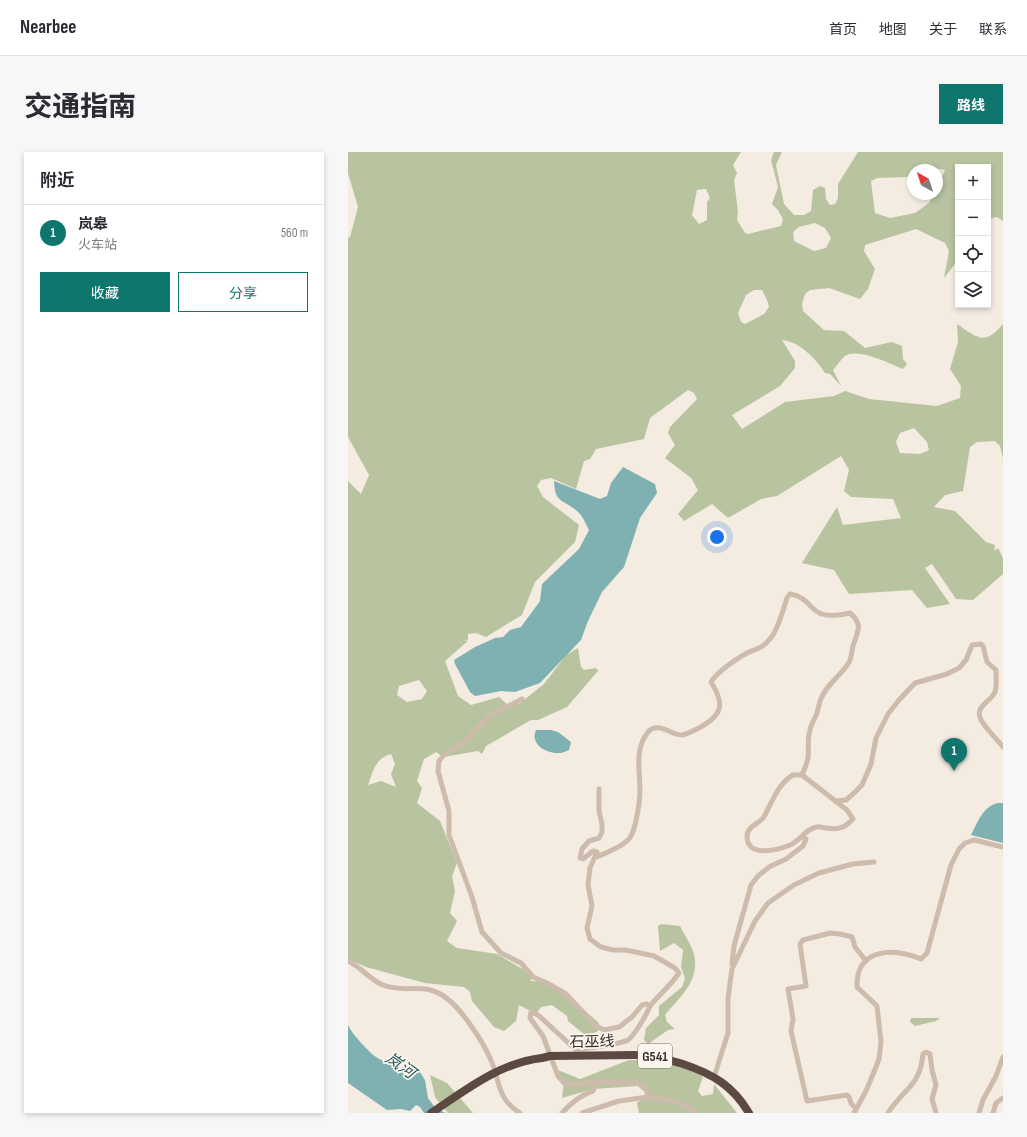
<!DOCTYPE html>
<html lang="zh">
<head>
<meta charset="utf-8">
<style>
  body { margin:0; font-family:"Sofia Sans Condensed","Noto Sans SC",sans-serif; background:#f7f7f7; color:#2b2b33 }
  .controls { position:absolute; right:12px; top:12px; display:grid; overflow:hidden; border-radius:0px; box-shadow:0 2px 6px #0003 }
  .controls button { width:36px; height:36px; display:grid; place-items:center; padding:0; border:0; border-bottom:1px solid #e1e1e2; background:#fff; color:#2b2b33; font:20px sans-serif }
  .compass { position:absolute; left:559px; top:12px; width:36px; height:36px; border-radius:50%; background:#fff; box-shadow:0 2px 6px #0003; rotate:321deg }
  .you { position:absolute; left:369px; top:385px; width:14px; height:14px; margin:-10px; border:3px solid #fff; border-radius:50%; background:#1a73e8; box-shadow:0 0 0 6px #1a73e833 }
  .badge { display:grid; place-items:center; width:26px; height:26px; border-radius:50%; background:#0f766e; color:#fff; font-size:13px; font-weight:700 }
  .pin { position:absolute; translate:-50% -33px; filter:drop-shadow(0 1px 2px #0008) }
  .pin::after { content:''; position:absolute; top:21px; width:14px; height:12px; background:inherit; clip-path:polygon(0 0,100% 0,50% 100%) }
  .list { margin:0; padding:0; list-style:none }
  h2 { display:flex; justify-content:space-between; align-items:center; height:52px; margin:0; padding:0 16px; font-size:17px }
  h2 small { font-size:13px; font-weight:400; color:#7c7c81 }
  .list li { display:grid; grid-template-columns:26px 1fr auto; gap:12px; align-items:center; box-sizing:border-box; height:56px; padding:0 16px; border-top:1px solid #e1e1e2 }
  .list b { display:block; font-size:15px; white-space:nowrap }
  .list p { margin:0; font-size:13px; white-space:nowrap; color:#7c7c81 }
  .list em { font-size:13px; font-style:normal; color:#7c7c81 }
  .actions { display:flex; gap:8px; padding:12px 16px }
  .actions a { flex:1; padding:9px 0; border:1px solid #0f766e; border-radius:0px; text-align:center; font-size:14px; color:#0f766e }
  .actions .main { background:#0f766e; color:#fff }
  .icon { flex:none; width:22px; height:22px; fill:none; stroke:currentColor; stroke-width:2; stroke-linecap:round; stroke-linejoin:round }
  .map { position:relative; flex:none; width:655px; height:961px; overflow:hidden; border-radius:0px }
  header { display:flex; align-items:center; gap:24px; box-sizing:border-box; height:56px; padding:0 20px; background:#fff; border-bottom:1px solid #e1e1e2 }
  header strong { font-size:19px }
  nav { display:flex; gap:22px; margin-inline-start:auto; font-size:14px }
  .intro { display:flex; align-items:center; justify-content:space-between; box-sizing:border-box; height:96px; padding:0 24px }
  h1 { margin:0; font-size:28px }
  .button { padding:10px 18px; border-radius:0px; background:#0f766e; color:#fff; font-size:14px; font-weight:700 }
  main { display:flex; gap:24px; padding:0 24px }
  aside { flex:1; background:#fff; border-radius:0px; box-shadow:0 2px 6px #0003 }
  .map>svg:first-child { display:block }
  .green { fill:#b8c4a0; fill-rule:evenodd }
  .water { fill:#7fb0b2 }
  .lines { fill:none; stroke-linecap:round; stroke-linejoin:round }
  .minor { stroke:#cdbbac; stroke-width:5 }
  .highway { stroke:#5c4a42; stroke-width:8 }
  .highway-bridge { stroke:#5c4a42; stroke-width:8 }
  .labels { text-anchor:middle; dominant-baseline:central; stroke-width:3.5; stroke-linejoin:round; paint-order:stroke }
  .shield { fill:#fbf5ee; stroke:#756b66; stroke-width:1 }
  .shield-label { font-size:14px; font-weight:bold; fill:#3b302b }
  .street-label { font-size:15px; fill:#3b302b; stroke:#fbf5ee }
  .water-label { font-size:16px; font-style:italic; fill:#1f5a5e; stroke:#fbf5ee }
</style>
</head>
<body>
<header>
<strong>Nearbee</strong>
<nav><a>首页</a><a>地图</a><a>关于</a><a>联系</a></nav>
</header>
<div class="intro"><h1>交通指南</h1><a class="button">路线</a></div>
<main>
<aside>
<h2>附近<small></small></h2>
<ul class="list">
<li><span class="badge">1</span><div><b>岚皋</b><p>火车站</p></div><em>560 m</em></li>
</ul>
<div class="actions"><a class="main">收藏</a><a>分享</a></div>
</aside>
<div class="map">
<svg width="655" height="961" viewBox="0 0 655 961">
  <rect width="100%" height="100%" fill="#f4ebe1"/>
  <g class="green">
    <path d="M0,0h393l-8,13 4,8 -3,7 4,32 -1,8 8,13 3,1 33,-8 2,-7 -5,-9 -6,-6 6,-17 -7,-27 3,-8h8l-6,13 8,39 10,11h10l7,-4 2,-21 7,-4 5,2 1,11 4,6 5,-1 3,-6v-14l20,-32h145v69l-6,-4 -9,2v-52h-30v93l-14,18 5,-27 -4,-8 -29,-14 -51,16 -1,6 11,18 -7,20 -8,10 -31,-11 -19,2 -5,4 -3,10 1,7 21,19 20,1 21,17 27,-6 10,4 1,13 4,5 -4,5c-12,-5 -46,-22 -58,-13 -4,3 -8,10 -12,14l8,16 -11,-12 -5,-1c-9,-14 -26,-32 -43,-33l13,21v7l-15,18 -48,29 10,14 43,-27 49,-6 11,-5 24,8 68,7 23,-8 1,-12 -11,-17 8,-27 -1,-18c21,14 27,22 46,0v134l-3,-12 -5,-5 -18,1 -7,5 -7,44 -18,4 -11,12 21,4 31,31 9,3 -1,6 4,-3 5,10v16l-30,26 -17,-1 -24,-35 -7,4 25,36 -23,4 -15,-18 -63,4 -15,-24 -32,-7 35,-56 6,18 58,-7 -8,-19 -42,-2 -7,-6 5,-21 -8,-14 -64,40 -16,3 -33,19 -16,-14 -28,17 -6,-7 20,-24 -7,-12 -26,-20 10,-13 -7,-12 2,-6 27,-28 -3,-6 -6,-3 -38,28 -6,21 -48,10 -6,10 -6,2 -8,28 -25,-11 -10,2 -4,6 6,11 36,28 -4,17 -40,40 -13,33 -36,22 -10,-4 -8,1v6l-5,1h5l-23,20 13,35 13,9 28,-8 8,7h12l25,-20 22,-29 12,-7 3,19 3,3 12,-2 2,3 -31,36 -29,13h-7l-45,26 -4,8 -4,-3 -35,6 -7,-5 -12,7 -7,22 5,7 -5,15 23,18 17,42 -5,13 3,15 -5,22 7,8 -10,20 10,7 40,6 34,20v7c24,-1 50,27 67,41l2,5 -3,5 -12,3 -17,-14 -1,-5 -15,-11 -11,2 -5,7 -17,-9 -3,16 -12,10 -10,-4 -22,-26 -2,-9 -6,-5 -39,-4 -59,-16 -18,-8v-478l13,13 8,-19 -21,-38v-199l2,-1 8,-30 -10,-34zM581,15l16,3 -8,17v7h-3l-5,9 -14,10 -25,5 -15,-5 -4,-32 6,-3 32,-1 4,-2v-5h10zM358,37l4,9 -3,4v18l-8,4 -7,-9 5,-25zM467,71l10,5 6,10 -5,10 -12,3 -20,-10 -1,-9 6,-5zM406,138h8l5,10 2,7 -5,7 -19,10 -4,-2 -3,-9 8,-18zM566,276l13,14 2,8 -9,4 -20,-1 -4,-11 4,-9zM71,528l8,11 -5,8 -15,3 -10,-7 2,-9zM43,602l4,10 -4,10 5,13 -15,-6 -13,4c5,-13 7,-27 23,-31z"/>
    <path d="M313,772l19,2c4,8 10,17 13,25 9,28 -12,45 -28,64l2,7 8,7 -7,1 -20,14 -4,-4 2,-12 13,-13v-9l23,-19 3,-9 -4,-11 2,-17 -9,-7 -14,8 -2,-25z"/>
    <polygon points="563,866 592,866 588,869 567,874 562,870"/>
    <polygon points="281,908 313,909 345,916 355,925 350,939 354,944 365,942 366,932 389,961 291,961 289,951 299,942 290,934 245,937 214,946 216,930 205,916 232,927"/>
    <polygon points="82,923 99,931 125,961 100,961 87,945"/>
  </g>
  <g class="water">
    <path d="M275,315l32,17 2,9 -17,25 -16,49 -22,25 -14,29 -7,19 -41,43 -25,9 -14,-1 -26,5 -5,-4 -15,-28 -1,-4 21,-13 20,-9 8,-1 7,-7 11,-3 19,-26 2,-17 37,-35 10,-19c-3,-6 -7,-15 -12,-19 -14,-12 -22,-7 -23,-30l46,18 7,-3 4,-13z"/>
    <path d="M188,578h15l7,2 13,10 -2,8c-14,9 -41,-3 -33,-20z"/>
    <path d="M650,651h5v40l-32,-8c7,-13 12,-29 27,-32z"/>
    <path d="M0,873c3,8 21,27 28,32 9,6 16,6 25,14l15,-5 9,14 3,18 8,11 10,4h-22l-4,-6 -4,-2 -6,6 -9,-2 -14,1 -39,-27z"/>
  </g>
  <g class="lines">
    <g class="minor">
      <path d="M174,547l-33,17 -24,25 -21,14 -5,6 -1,10 11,40v24l23,62 10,35 19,21 20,10 12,14 14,6 19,11 30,32 8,4 15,-3 13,-10 10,-12 5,-1 3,2c-3,8 -16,30 -22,34 -5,3 -46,10 -53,9l-37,-34 -7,-3 -1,6 13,18 15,40 7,8 8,1 19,-3 45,1 9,5 2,9"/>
      <path d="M445,623h9l45,35 6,9c-8,9 -15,11 -27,9 -3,0 -6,-2 -9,-1 -11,1 -17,14 -27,18 -12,5 -42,13 -43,-8 0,-10 9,-12 15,-18 3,-2 4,-7 6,-10 7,-14 12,-26 25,-34z"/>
      <path d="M251,637v22l3,13v8l-3,6 -10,3 -7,8 -2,9 3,1 10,-8 4,1 -7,16 -2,17 4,21 -5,22 3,11 11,8 12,3h13l28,6 21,12 4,5c-8,12 -20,22 -29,33"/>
      <path d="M488,649l10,-1 7,-6 9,-9 9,-21 5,-26 12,-24 11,-14 16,-17 32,-9 12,-6 7,-8 6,-15 9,-1 2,2 4,16 9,8c0,6 1,16 -1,22 -5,11 -21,14 -14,28 6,10 15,18 22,27"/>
      <path d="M248,705c10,-4 24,-9 32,-17 5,-5 6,-12 8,-19 2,-10 4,-20 4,-30 0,-21 -6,-41 8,-59 10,-11 23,3 34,3 6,-1 12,-5 17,-7 24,-13 26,-24 12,-46 6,-10 25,-23 36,-29 9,-4 17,-6 23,-14 8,-9 13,-29 17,-41l3,-4c19,3 19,16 32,20 9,3 19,1 28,-1 14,12 7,19 3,33 -2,6 -1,13 -5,18 -9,13 -23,22 -28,37 -1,4 -2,8 -3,12 -2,6 -6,11 -7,17 -3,9 -1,18 -2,28 -1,6 -4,12 -6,17"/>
      <path d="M0,809c13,6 22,19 35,24 25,10 42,-6 67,16 14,12 33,41 40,57 11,23 5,39 30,55"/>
      <polyline points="384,812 386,794 403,733 410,724 421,715 438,707 455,694 458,687 454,685"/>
      <polyline points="366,925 380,881 380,846 384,817 407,769 420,751 446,733 471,721 505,712 526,710"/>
      <polyline points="508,957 503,951 501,945 499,943 459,949 443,879 445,867 440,837 458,834 452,792 455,788 482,781 492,782 504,785 507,795 518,809"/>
      <path d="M214,961c9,-10 18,-18 31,-22l4,-9"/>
      <polyline points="234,961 271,949 300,945 325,949 336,953 349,961"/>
      <path d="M506,961l12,-22 10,-24 3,-8 2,-17 -4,-36 -20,-19c-1,-40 37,-39 64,-28l6,-6 24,-88 8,-16 6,-6 9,-3 29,7"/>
      <path d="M540,961c15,-24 32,-26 35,-59l3,-2 4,2 2,16 4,15 -4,14 4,14"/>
      <polyline points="631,961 635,948 648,924 655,905"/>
      <polyline points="645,961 648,951 655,946"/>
    </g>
    <path class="highway" d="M194,906l8,-2 84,-1c17,0 33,4 49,9 30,10 50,22 66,49"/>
    <path class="highway-bridge" d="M83,961c35,-23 68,-50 111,-55"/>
  </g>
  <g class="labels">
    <rect class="shield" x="290" y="892" width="34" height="24" rx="3"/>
    <g class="shield-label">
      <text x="307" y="904">G541</text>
    </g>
    <g class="street-label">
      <text transform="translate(244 890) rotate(-1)">石巫线</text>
    </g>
    <g class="water-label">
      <text transform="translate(52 914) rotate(35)">岚河</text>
    </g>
  </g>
</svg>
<div class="controls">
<button>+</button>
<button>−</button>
<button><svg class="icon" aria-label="locate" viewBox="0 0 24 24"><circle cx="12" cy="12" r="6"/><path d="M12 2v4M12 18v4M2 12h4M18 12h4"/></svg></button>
<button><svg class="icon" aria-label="layers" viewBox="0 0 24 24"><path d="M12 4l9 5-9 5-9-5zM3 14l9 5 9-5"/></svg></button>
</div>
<svg class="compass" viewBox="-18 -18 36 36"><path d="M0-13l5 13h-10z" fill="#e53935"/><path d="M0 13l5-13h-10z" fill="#7c7c81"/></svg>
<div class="you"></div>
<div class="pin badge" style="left:606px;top:619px">1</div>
</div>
</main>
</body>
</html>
